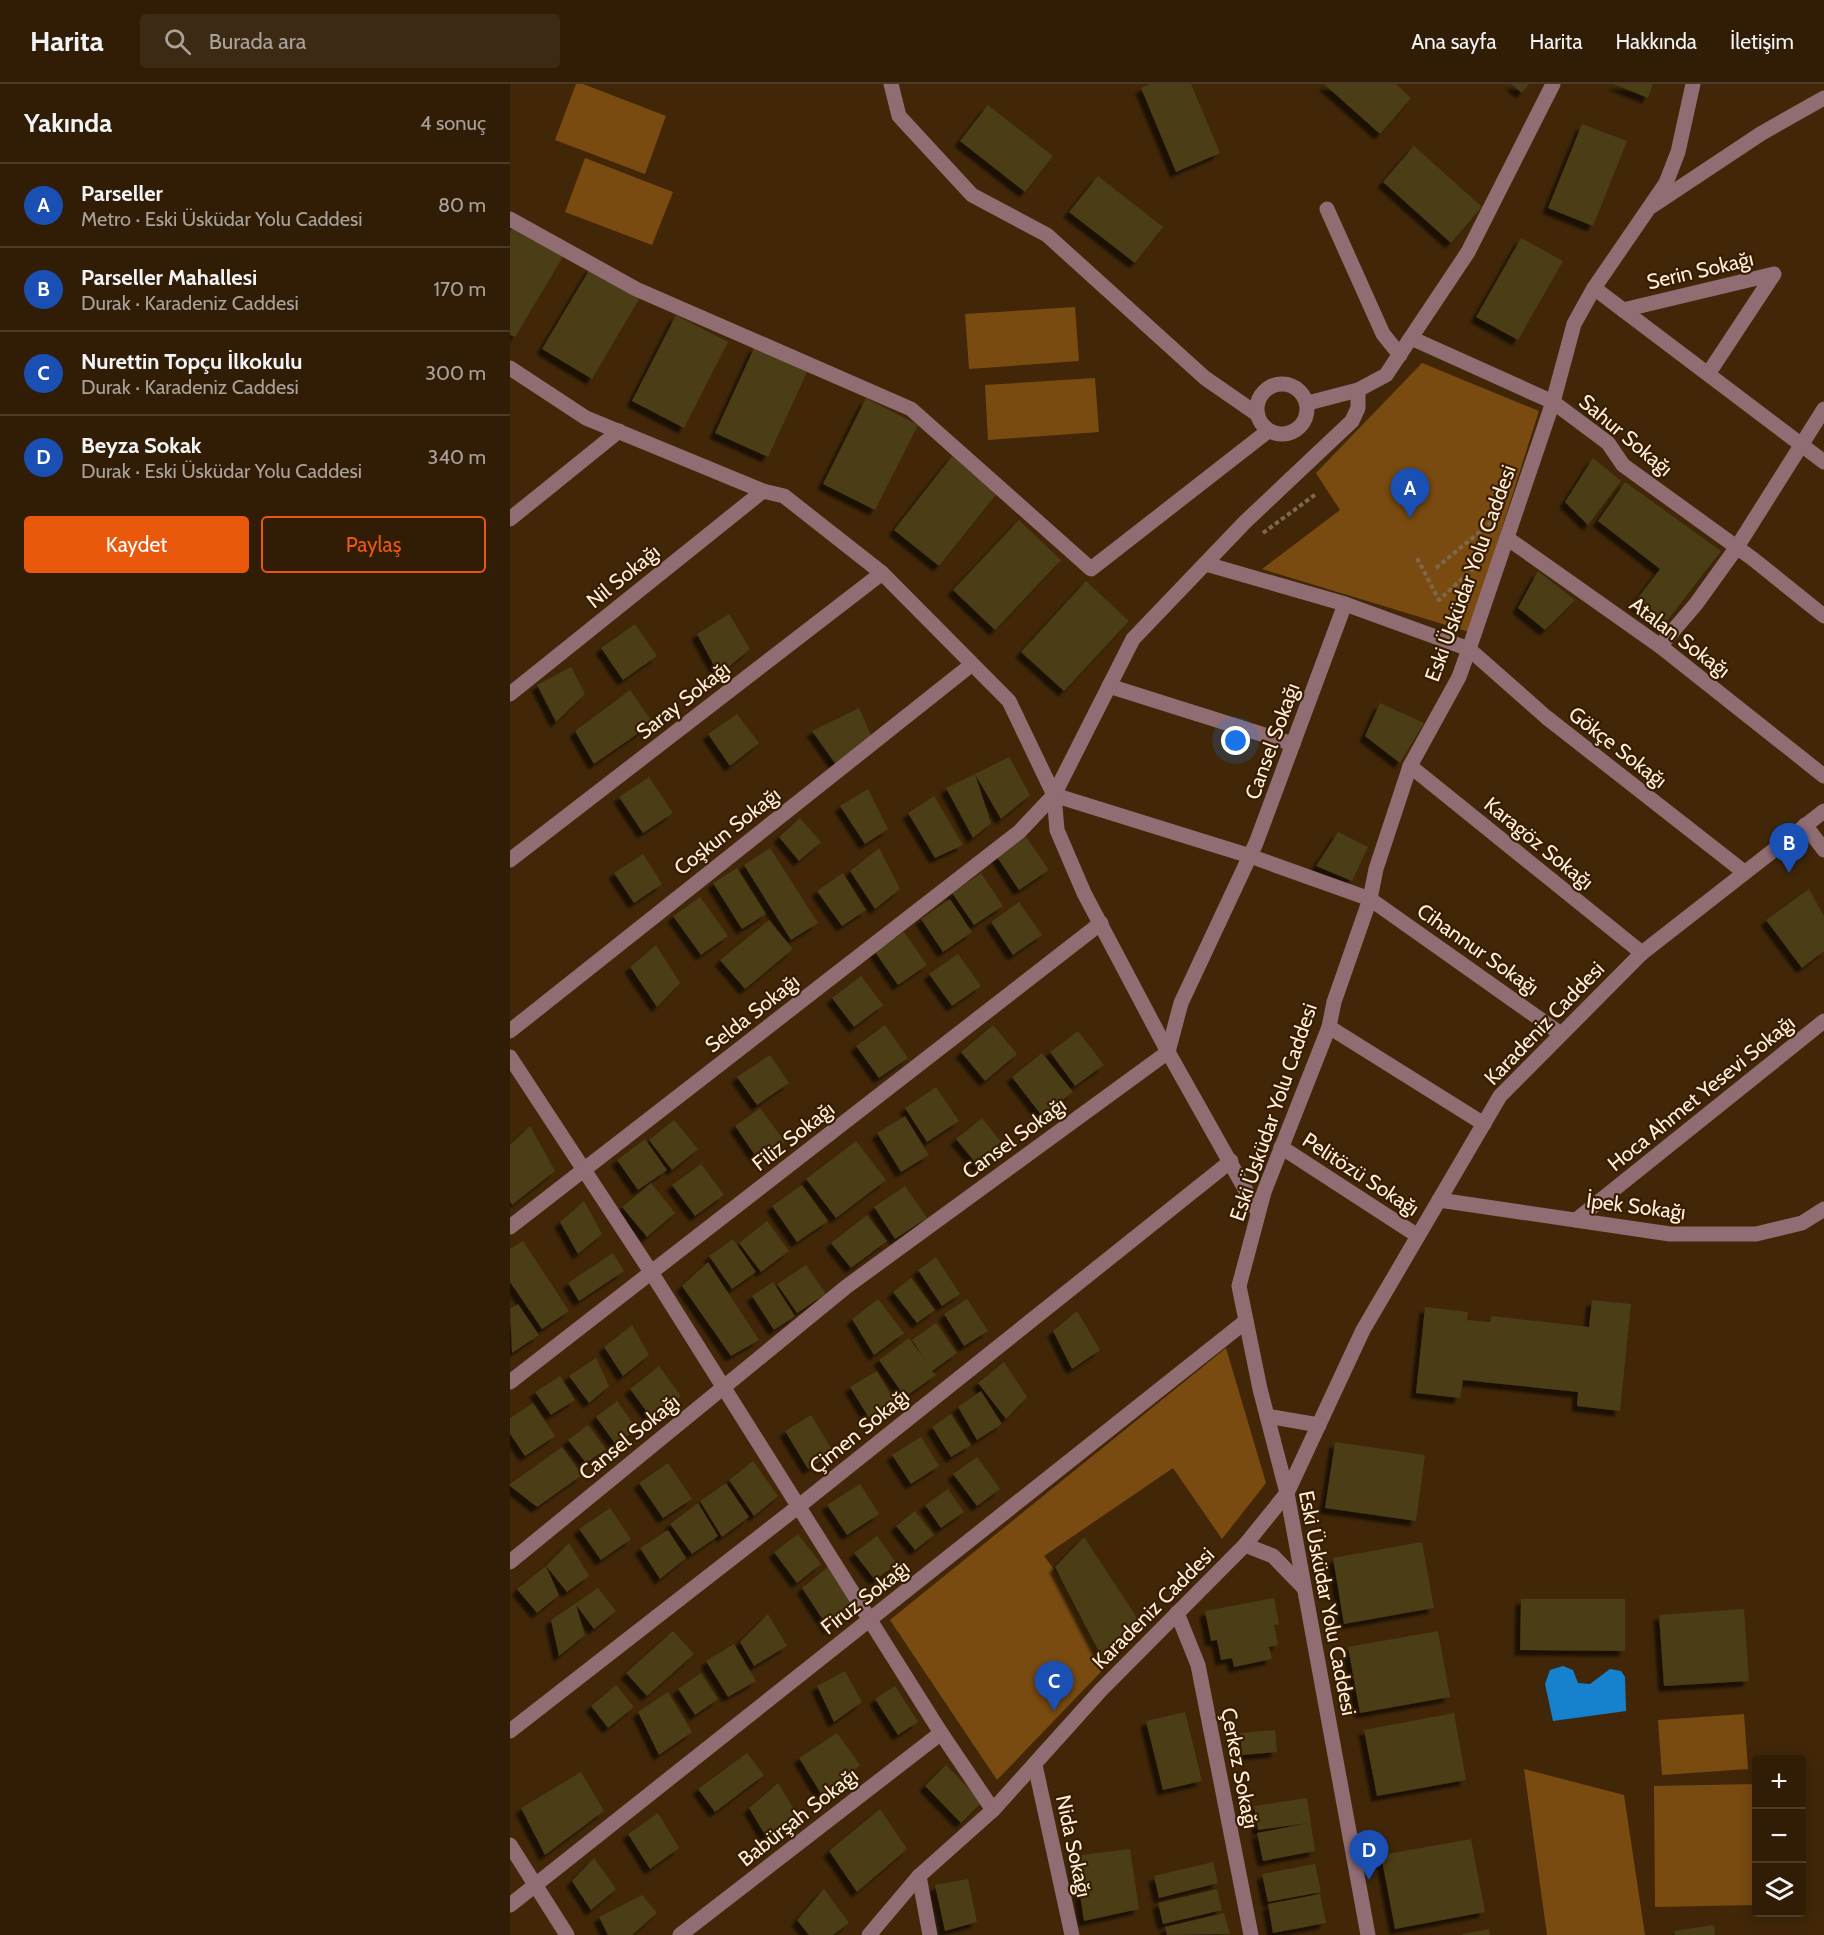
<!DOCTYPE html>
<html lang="tr">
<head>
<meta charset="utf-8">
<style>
  body { margin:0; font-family:Cabin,sans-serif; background:#3d2a14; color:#f1f3f6 }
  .controls { position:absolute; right:18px; bottom:18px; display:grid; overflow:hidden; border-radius:6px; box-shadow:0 3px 15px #0003 }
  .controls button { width:54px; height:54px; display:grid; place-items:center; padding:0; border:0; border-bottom:2px solid #4c3b28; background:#311d06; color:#f1f3f6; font:30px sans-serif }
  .you { position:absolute; left:726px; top:657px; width:21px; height:21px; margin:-15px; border:4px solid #fff; border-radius:50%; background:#1a73e8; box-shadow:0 0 0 9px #1a73e833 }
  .badge { display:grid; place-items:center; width:39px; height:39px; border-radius:50%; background:#ea580c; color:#fff; font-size:20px; font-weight:700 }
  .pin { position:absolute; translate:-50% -50px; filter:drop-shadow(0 2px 3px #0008) }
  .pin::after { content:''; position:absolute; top:32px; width:21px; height:18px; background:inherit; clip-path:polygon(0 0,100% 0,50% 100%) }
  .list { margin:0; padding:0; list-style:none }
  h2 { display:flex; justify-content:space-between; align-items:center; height:78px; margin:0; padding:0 24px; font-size:26px }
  h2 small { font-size:20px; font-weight:400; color:#a8a29b }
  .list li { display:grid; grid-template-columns:39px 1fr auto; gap:18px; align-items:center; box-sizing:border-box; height:84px; padding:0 24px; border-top:2px solid #4c3b28 }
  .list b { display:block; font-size:22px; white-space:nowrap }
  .list p { margin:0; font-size:20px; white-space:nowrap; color:#a8a29b }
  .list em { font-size:20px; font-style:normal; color:#a8a29b }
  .actions { display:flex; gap:12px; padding:18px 24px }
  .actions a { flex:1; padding:14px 0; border:2px solid #ea580c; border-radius:6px; text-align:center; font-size:21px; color:#ea580c }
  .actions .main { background:#ea580c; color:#fff }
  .icon { flex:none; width:33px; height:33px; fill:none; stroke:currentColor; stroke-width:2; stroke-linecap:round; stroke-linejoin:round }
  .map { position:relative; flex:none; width:1314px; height:1851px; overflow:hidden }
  header { display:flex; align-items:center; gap:36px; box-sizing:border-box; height:84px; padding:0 30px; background:#311d06; border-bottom:2px solid #4c3b28 }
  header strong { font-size:28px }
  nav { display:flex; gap:33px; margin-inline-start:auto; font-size:21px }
  .search { width:420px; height:54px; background:#3d2a14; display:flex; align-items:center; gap:15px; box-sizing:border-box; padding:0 21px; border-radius:6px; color:#a8a29b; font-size:22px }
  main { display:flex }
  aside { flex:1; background:#311d06 }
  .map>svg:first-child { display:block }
  .green { fill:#7a4b10 }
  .water { fill:#1682cd }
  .building { fill:#4b3c16; filter:url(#shadow) }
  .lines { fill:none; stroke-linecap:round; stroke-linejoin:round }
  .path { stroke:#7f674d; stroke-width:4; stroke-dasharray:4.5 3; stroke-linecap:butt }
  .minor { stroke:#8f6d73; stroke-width:15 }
  .labels { text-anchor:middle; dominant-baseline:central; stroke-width:4.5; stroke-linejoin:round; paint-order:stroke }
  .street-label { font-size:21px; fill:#ffeddc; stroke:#371d00 }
</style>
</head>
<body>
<header>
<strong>Harita</strong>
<div class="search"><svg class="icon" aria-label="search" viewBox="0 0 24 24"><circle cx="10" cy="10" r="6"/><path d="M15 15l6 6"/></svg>Burada ara</div>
<nav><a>Ana sayfa</a><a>Harita</a><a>Hakkında</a><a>İletişim</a></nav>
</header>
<main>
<aside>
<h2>Yakında<small>4 sonuç</small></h2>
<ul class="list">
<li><span class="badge" style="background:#1a4fb4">A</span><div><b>Parseller</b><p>Metro · Eski Üsküdar Yolu Caddesi</p></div><em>80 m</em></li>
<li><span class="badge" style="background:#1a4fb4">B</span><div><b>Parseller Mahallesi</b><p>Durak · Karadeniz Caddesi</p></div><em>170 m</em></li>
<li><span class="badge" style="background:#1a4fb4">C</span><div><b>Nurettin Topçu İlkokulu</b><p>Durak · Karadeniz Caddesi</p></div><em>300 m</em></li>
<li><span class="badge" style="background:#1a4fb4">D</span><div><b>Beyza Sokak</b><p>Durak · Eski Üsküdar Yolu Caddesi</p></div><em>340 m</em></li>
</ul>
<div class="actions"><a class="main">Kaydet</a><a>Paylaş</a></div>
</aside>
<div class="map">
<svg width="1314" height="1851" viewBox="0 0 1314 1851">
  <defs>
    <filter id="shadow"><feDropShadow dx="-5.5" dy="5.5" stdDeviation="1.5" flood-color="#0009"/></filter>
  </defs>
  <rect width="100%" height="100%" fill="#412708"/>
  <g class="green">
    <polygon points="66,0 73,0 156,32 135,90 45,56"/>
    <polygon points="75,74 163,108 142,161 55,128"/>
    <polygon points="565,223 569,277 459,285 455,230"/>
    <polygon points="912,279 1029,327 959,548 752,485 830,426 806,389"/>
    <polygon points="585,294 589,348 478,356 475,301"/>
    <polygon points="716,1264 756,1399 712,1455 663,1384 534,1472 608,1570 487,1696 380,1536"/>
    <polygon points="1234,1630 1238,1685 1152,1691 1148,1636"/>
    <polygon points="1014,1685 1114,1711 1135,1851 1037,1851"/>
    <polygon points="1246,1700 1246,1821 1145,1823 1144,1702"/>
  </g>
  <polygon class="water" points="1053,1582 1063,1586 1068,1599 1080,1600 1100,1585 1111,1587 1115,1593 1116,1627 1043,1637 1035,1600 1040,1586"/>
  <g class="building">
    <polygon points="640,0 681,0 710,69 666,88 631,4"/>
    <polygon points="814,0 886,0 901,14 870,50"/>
    <polygon points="1001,0 1019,0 1012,9"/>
    <polygon points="1103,0 1143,0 1138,14"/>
    <polygon points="478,21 543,72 515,108 450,57"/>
    <polygon points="1072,40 1117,57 1083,142 1038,124"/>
    <polygon points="904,62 972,123 941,159 873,98"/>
    <polygon points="588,92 653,143 625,179 559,128"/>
    <polygon points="4,141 54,171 5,253 0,251 0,148"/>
    <polygon points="1011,154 1053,177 1008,256 966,233"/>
    <polygon points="81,183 131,212 82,295 32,265"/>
    <polygon points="166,231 218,258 174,344 122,317"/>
    <polygon points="245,262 298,286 258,373 205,349"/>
    <polygon points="356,314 408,341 365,426 313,400"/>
    <polygon points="443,371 489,407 429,482 384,446"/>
    <polygon points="1083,374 1111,397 1078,441 1055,418"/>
    <polygon points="1115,398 1211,467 1154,541 1124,519 1150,485 1088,437"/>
    <polygon points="509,436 551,476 485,546 443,506"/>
    <polygon points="1028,487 1065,516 1035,546 1008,524"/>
    <polygon points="576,497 619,537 554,607 511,568"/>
    <polygon points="219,530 240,565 209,591 187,550"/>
    <polygon points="125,540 147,572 113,596 91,564"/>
    <polygon points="61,583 75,610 46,638 27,601"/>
    <polygon points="120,606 143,639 84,680 65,647"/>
    <polygon points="870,619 914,639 890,679 855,652"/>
    <polygon points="349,624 364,658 329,685 302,647"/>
    <polygon points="227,630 249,659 220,682 198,650"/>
    <polygon points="499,673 520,711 491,735 465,690"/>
    <polygon points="465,690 481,739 463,754 436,704"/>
    <polygon points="139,693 163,729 133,749 109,713"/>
    <polygon points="358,705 378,745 355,760 330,722"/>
    <polygon points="424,712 453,761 425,774 398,729"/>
    <polygon points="290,734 311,758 289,777 269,753"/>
    <polygon points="828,748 858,763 842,797 806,782"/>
    <polygon points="516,753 539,786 509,806 487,773"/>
    <polygon points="260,764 308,839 281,856 234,781"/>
    <polygon points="369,764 390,805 365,825 340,787"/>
    <polygon points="133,770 152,800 124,819 104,789"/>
    <polygon points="227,784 256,830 232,845 203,799"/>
    <polygon points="333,789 356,826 332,842 307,807"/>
    <polygon points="471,789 493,822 464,841 442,809"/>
    <polygon points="1299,805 1314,832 1314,867 1292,884 1256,836"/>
    <polygon points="190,813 218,852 191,871 163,832"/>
    <polygon points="440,815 462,848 433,868 411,835"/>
    <polygon points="509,818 532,851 503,871 481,838"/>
    <polygon points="259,836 283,865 235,905 210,876"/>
    <polygon points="394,848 417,881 388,901 365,868"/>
    <polygon points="146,861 170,899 147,923 120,883"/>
    <polygon points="448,870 471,902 442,922 419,890"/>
    <polygon points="351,892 373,921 344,943 322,914"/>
    <polygon points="375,941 398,974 369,994 346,962"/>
    <polygon points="483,941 507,970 475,997 451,968"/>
    <polygon points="568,947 594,981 565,1002 540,968"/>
    <polygon points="532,969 563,1008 532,1032 502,993"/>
    <polygon points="260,971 279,999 247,1021 227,993"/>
    <polygon points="426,1003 449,1037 417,1058 395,1024"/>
    <polygon points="250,1024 275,1058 249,1077 225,1042"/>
    <polygon points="395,1032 419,1071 391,1088 367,1049"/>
    <polygon points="472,1034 495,1063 469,1083 446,1055"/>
    <polygon points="164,1036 188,1065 162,1086 139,1056"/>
    <polygon points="20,1042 45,1087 2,1121 0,1117 0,1061"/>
    <polygon points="135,1055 157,1086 128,1106 107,1076"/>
    <polygon points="346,1057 376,1096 326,1134 296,1095"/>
    <polygon points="191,1080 214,1111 185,1132 162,1101"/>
    <polygon points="141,1099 165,1129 137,1153 112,1123"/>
    <polygon points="292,1101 318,1137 287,1158 262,1122"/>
    <polygon points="395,1102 417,1134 385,1155 364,1123"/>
    <polygon points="74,1117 92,1150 68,1170 50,1138"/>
    <polygon points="357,1131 377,1157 341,1184 321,1159"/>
    <polygon points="257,1137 279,1167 251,1188 229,1159"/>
    <polygon points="223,1155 246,1188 222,1205 199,1172"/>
    <polygon points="13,1157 59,1227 32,1245 0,1198 0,1165"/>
    <polygon points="103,1169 114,1187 69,1217 58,1199"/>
    <polygon points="426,1173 450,1210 432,1222 408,1186"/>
    <polygon points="198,1178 249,1256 221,1272 172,1202"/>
    <polygon points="296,1181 316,1210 287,1229 267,1200"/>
    <polygon points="401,1194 425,1226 407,1239 383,1208"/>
    <polygon points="263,1198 285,1232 264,1246 242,1212"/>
    <polygon points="368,1215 394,1249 364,1271 342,1235"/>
    <polygon points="457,1215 478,1247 454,1262 434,1230"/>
    <polygon points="1082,1216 1121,1220 1110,1327 1067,1322 1068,1308 953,1296 950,1314 906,1309 915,1223 958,1228 957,1236 980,1238 981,1232 1079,1243"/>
    <polygon points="8,1220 29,1251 2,1269 0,1225"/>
    <polygon points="567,1227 590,1266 562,1285 543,1247"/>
    <polygon points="426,1239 447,1269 422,1287 426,1291 395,1313 369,1276 399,1254 415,1276 402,1256"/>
    <polygon points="122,1241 139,1271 113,1292 94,1263"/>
    <polygon points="86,1274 99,1302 79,1319 59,1292"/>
    <polygon points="494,1278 517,1313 496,1335 468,1299"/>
    <polygon points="149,1282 171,1312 142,1335 120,1305"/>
    <polygon points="367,1287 385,1318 359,1334 340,1303"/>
    <polygon points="50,1292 65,1316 41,1331 25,1308"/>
    <polygon points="471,1307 492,1340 467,1356 448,1323"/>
    <polygon points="107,1317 127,1345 106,1361 86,1333"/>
    <polygon points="23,1319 45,1352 15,1372 0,1350 0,1334"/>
    <polygon points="441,1330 461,1361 441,1373 422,1343"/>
    <polygon points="301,1331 324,1369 298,1385 275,1347"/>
    <polygon points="78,1341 96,1365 76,1379 58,1356"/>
    <polygon points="411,1353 429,1382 401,1400 382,1371"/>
    <polygon points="825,1358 915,1371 906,1437 815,1424"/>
    <polygon points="52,1363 72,1391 27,1423 0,1402 0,1400"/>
    <polygon points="467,1373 490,1405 467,1422 443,1390"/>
    <polygon points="243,1377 268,1412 244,1432 219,1396"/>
    <polygon points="158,1379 182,1415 153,1434 129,1399"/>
    <polygon points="216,1399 239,1433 212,1453 190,1417"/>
    <polygon points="350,1400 369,1430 337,1451 317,1421"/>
    <polygon points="438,1405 454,1428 431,1444 415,1421"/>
    <polygon points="188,1419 208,1452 182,1470 160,1440"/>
    <polygon points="100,1424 121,1455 91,1476 69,1445"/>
    <polygon points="405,1427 424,1451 405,1466 386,1442"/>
    <polygon points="158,1446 176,1474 150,1495 130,1464"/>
    <polygon points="288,1450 311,1480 287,1499 264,1468"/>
    <polygon points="367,1452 387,1480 365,1496 344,1469"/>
    <polygon points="574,1453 633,1543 594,1577 545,1483"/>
    <polygon points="912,1458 924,1524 834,1540 823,1474"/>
    <polygon points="59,1459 79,1492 57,1508 36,1482"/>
    <polygon points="36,1482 49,1511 27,1529 7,1505"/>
    <polygon points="318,1483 347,1523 319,1545 292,1504"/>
    <polygon points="88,1504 106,1527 84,1545 66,1521 75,1551 49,1572 41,1536"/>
    <polygon points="764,1514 769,1540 764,1541 768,1561 759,1563 762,1575 724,1583 722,1574 711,1576 707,1556 701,1557 695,1527"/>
    <polygon points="1011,1515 1115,1515 1115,1567 1010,1566"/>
    <polygon points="1234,1525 1239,1597 1154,1602 1149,1531"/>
    <polygon points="258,1530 277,1562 244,1582 230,1558"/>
    <polygon points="163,1547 184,1570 137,1612 116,1589"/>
    <polygon points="928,1547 940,1613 850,1629 838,1563"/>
    <polygon points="224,1560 246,1597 218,1613 196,1577"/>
    <polygon points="335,1587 352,1618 324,1638 307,1602"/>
    <polygon points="191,1589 208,1615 185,1631 168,1605"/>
    <polygon points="106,1601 124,1623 98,1644 81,1622"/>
    <polygon points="385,1602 408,1638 388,1651 365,1615"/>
    <polygon points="158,1608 182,1648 149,1671 128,1628"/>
    <polygon points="675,1628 692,1697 653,1706 636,1637"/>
    <polygon points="944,1629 956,1696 867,1712 854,1646"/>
    <polygon points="765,1646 767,1668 732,1671 730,1649"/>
    <polygon points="327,1649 350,1681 313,1713 289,1674"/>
    <polygon points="237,1669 254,1691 205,1728 188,1705"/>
    <polygon points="436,1681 472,1718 451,1739 415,1702"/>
    <polygon points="71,1688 94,1727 35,1771 11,1724"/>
    <polygon points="268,1699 287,1730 258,1756 239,1724"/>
    <polygon points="797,1714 805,1767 753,1777 747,1749 798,1739 748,1746 744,1722"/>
    <polygon points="370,1725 397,1765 347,1808 319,1767"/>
    <polygon points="148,1729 169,1764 140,1785 118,1750"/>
    <polygon points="961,1755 975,1828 885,1845 871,1771"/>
    <polygon points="620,1765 629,1825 574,1837 564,1772"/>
    <polygon points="84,1774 106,1805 81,1826 62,1797"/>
    <polygon points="703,1778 708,1799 649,1814 644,1792"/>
    <polygon points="805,1780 811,1808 758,1818 752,1790"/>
    <polygon points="458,1795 467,1838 435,1847 425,1801"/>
    <polygon points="314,1805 339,1839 323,1851 299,1851 287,1836"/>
    <polygon points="707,1805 712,1826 653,1840 648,1819"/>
    <polygon points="810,1810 816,1839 763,1849 758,1820"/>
    <polygon points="132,1811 147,1829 122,1851 98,1851 89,1833"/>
    <polygon points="714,1829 720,1850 657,1851 655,1843"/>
    <polygon points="1204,1841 1205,1851 1165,1851 1164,1847"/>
    <polygon points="979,1845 980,1851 953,1851 952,1850"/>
  </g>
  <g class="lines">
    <g class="path">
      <polyline points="753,449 806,410"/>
      <polyline points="907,474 929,516 967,481"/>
      <polyline points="926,484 983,437"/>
    </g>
    <g class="minor">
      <polyline points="381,0 389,32 462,111 537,151 695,294 747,330"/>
      <polyline points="1142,122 1252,49 1314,14"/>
      <polyline points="817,125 873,250 890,271"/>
      <polyline points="0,135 126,205 401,325 581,485 758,347"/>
      <polyline points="1084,204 1314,378"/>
      <polyline points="1113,226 1264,190 1198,290"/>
      <polyline points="901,254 1043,318 1098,359 1113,381 1243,475 1314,532"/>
      <polyline points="0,284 76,334 253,407 274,412 372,489 499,617 544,711 547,746 574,809 658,968 748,1128"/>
      <circle cx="772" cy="325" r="25"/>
      <polyline points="798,319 848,306 876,291 958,168 1043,0"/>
      <polyline points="0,435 109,347"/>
      <polyline points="997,454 1150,562 1314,692"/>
      <polyline points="696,480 835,520 959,565 1036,633 1234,788"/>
      <polyline points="1150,562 1186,520 1227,463 1314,325"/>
      <polyline points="599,602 783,660"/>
      <polyline points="0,610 253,407"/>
      <polyline points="900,682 1132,869"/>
      <polyline points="544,711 740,772 860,815 1051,950"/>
      <polyline points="1295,741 1314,766"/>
      <polyline points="0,776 372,489"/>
      <polyline points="819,943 974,1040"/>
      <polyline points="0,947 461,581"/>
      <polyline points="0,973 141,1188 431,1649 483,1726"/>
      <polyline points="771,1063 908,1152"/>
      <polyline points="929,1116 1160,1150 1246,1150 1292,1139 1314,1125"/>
      <polyline points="1066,1136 1314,937"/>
      <polyline points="0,1143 509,748 544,711 623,555 735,438 842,337 848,324 848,306"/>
      <polyline points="0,1298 591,839"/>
      <polyline points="757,1332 809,1341"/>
      <polyline points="735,1461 763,1472 794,1504"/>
      <polyline points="0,1478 336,1203 658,968 671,919 746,759 835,520"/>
      <polyline points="667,1529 688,1581 741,1851"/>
      <polyline points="0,1647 289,1422 721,1077"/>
      <polyline points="525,1681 562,1851"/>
      <polyline points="0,1761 57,1851"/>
      <polyline points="409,1792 420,1851"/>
      <polyline points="0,1821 736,1237"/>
      <polyline points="170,1851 431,1649"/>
      <polyline points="359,1851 409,1792 483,1726 591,1606 735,1461 777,1409 853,1246 990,1012 1132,869 1314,727"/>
      <polyline points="858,1851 777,1409 750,1305 729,1202 754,1108 819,943 824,918 860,815 866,785 900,682 949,593 959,565 1043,318 1064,240 1084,204 1156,99 1168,68 1183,0"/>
    </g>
  </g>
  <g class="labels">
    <g class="street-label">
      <text transform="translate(1190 186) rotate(-13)">Serin Sokağı</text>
      <text transform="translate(1116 351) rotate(40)">Sahur Sokağı</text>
      <text transform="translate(960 489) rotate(-70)">Eski Üsküdar Yolu Caddesi</text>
      <text transform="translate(113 492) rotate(-39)">Nil Sokağı</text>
      <text transform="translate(1170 553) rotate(37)">Atalan Sokağı</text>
      <text transform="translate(173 616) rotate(-38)">Saray Sokağı</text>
      <text transform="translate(762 657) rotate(-70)">Cansel Sokağı</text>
      <text transform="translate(1108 663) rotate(38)">Gökçe Sokağı</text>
      <text transform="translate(217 747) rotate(-38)">Coşkun Sokağı</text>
      <text transform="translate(1029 759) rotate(39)">Karagöz Sokağı</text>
      <text transform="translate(968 865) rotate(35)">Cihannur Sokağı</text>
      <text transform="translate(242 929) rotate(-38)">Selda Sokağı</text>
      <text transform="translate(1034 939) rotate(-46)">Karadeniz Caddesi</text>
      <text transform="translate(1191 1009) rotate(-39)">Hoca Ahmet Yesevi Sokağı</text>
      <text transform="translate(763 1028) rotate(-71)">Eski Üsküdar Yolu Caddesi</text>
      <text transform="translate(283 1052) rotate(-38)">Filiz Sokağı</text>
      <text transform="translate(504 1054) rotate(-36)">Cansel Sokağı</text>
      <text transform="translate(851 1090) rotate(33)">Pelitözü Sokağı</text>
      <text transform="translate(1126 1122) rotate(7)">İpek Sokağı</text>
      <text transform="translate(349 1347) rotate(-39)">Çimen Sokağı</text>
      <text transform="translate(119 1353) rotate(-39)">Cansel Sokağı</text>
      <text transform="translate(355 1513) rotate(-38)">Firuz Sokağı</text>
      <text transform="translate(818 1519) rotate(79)">Eski Üsküdar Yolu Caddesi</text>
      <text transform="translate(643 1524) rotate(-45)">Karadeniz Caddesi</text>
      <text transform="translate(730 1684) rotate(79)">Çerkez Sokağı</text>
      <text transform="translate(288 1733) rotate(-38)">Babürşah Sokağı</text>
      <text transform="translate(564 1762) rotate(78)">Nida Sokağı</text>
    </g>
  </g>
</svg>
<div class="controls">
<button>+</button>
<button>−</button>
<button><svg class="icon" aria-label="layers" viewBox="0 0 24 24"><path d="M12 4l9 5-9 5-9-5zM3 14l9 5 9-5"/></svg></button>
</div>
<div class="you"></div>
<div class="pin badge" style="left:900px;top:434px;background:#1a4fb4">A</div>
<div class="pin badge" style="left:1279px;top:789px;background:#1a4fb4">B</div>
<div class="pin badge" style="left:544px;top:1627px;background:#1a4fb4">C</div>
<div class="pin badge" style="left:859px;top:1796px;background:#1a4fb4">D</div>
</div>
</main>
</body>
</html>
